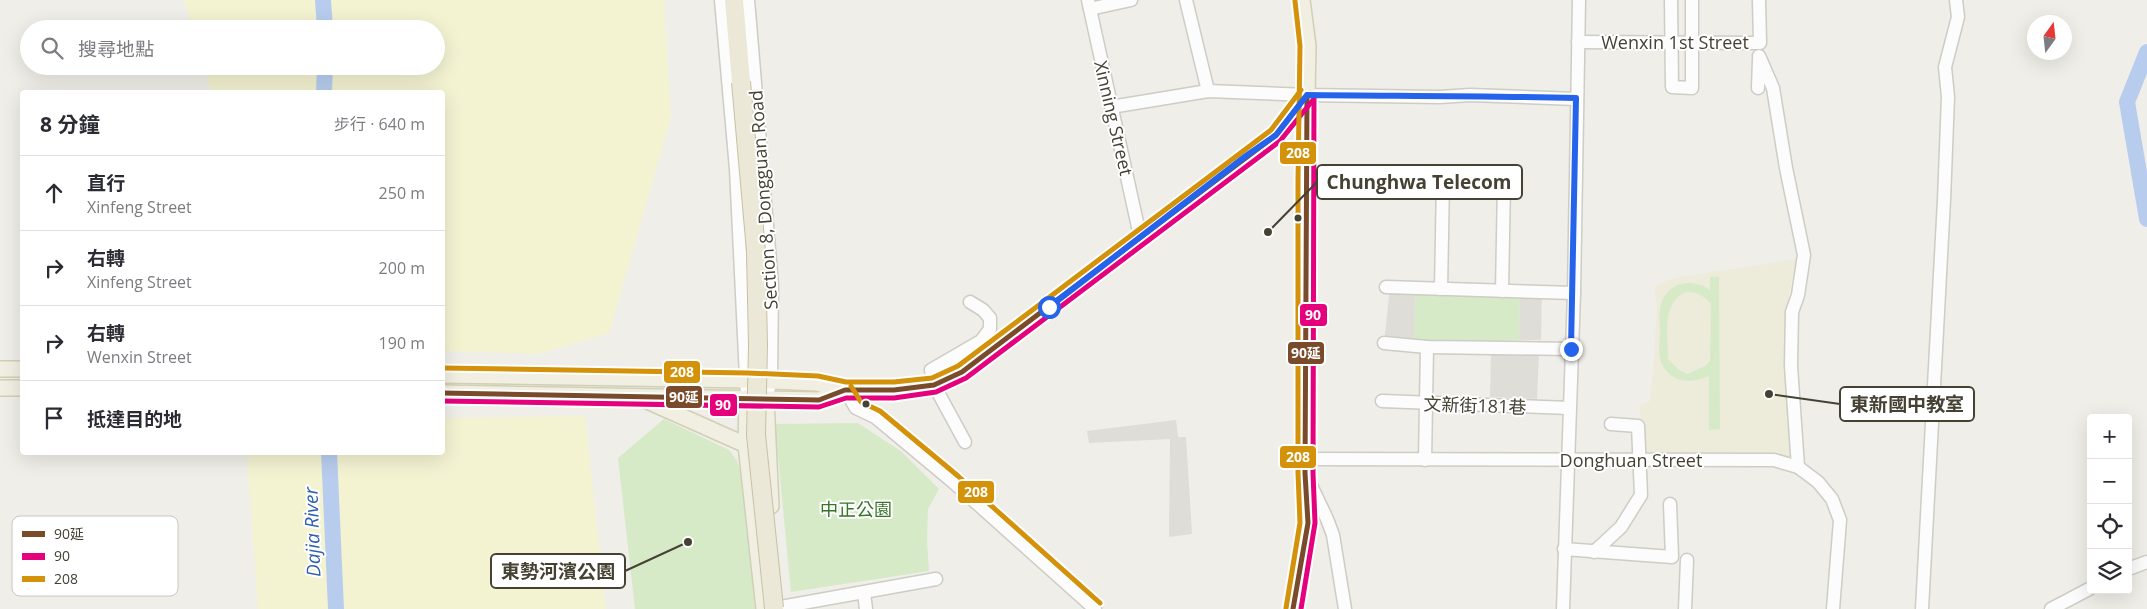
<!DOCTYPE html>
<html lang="zh-TW">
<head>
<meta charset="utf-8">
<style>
  body { margin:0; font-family:"Open Sans","Noto Sans TC",sans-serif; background:#f2f2f3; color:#2b2b33 }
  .controls { position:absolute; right:15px; bottom:15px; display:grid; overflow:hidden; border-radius:5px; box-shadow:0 5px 20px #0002 }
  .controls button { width:45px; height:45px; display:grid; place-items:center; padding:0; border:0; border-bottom:1px solid #e1e1e2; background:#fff; color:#2b2b33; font:25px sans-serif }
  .compass { position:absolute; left:2027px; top:15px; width:45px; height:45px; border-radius:50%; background:#fff; box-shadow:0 5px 20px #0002; rotate:15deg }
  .stop { position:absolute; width:15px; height:15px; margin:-11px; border:4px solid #2563eb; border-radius:50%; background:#fff }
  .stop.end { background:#2563eb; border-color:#fff; box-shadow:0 1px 5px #0008 }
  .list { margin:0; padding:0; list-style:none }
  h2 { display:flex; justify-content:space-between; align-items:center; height:65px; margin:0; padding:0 20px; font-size:21px }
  h2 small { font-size:16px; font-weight:400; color:#7c7c81 }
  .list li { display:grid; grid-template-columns:32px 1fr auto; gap:15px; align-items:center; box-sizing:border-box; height:75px; padding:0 20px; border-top:1px solid #e1e1e2 }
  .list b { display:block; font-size:19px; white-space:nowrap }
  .list p { margin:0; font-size:16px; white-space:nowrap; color:#7c7c81 }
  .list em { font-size:16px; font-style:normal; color:#7c7c81 }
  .icon { flex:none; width:28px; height:28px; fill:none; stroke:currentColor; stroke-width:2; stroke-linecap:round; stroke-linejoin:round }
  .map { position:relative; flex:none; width:2147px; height:609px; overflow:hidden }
  .search { position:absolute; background:#fff; box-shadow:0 5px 20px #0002; left:20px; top:20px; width:425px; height:55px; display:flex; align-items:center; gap:12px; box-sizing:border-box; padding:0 18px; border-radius:28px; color:#7c7c81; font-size:19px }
  .panel { position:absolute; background:#fff; box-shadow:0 5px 20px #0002; left:20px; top:90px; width:425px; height:365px; border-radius:5px }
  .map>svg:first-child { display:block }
  .education { fill:#edebda }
  .green { fill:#d6eac8; fill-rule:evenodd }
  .sand { fill:#f3f3d2 }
  .parking { fill:#deddd8 }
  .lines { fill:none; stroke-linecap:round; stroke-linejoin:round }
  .stream { stroke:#b8cdee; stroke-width:2.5 }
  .river { stroke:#b8cdee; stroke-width:16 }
  .minor-casing { stroke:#cdccc5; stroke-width:15 }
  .major-casing { stroke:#d1cfb5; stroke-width:18 }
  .highway-casing { stroke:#c7c1a3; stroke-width:20 }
  .minor { stroke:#fdfcfc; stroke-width:12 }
  .major { stroke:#f1efe2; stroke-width:15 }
  .highway { stroke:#ebe8d8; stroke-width:18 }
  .highway-bridge-casing { stroke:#c7c1a3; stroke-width:20; stroke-linecap:butt }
  .highway-bridge { stroke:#ebe8d8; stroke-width:18 }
  .bus-1-casing { stroke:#fff; stroke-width:9 }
  .bus-2-casing { stroke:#fff; stroke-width:9 }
  .bus-3-casing { stroke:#fff; stroke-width:9 }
  .bus-1 { stroke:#7a4b2a; stroke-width:5 }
  .bus-2 { stroke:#e5007d; stroke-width:5 }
  .bus-3 { stroke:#d3920a; stroke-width:5 }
  .route { stroke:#2563eb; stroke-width:6 }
  .bus-dot { fill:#454234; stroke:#fff; stroke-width:2 }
  .labels { text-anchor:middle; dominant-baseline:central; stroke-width:4; stroke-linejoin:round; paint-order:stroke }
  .street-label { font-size:18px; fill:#454234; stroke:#fff }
  .park-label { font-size:18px; fill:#367628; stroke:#fff }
  .water-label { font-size:19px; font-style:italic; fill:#2e5fb0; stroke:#fff }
  .key { fill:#fff; stroke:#c7c6c2; stroke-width:1 }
  .key-label { font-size:14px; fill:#454234 }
  .leader { fill:none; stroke:#454234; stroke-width:2 }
  .callout-dot { fill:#454234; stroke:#fff; stroke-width:2 }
  .callout { fill:#fff; stroke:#454234; stroke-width:2 }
  .callout-label { font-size:19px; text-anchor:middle; font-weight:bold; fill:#454234 }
  .line-badge { stroke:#fff; stroke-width:2 }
  .badge-label { font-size:14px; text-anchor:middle; font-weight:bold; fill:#fff }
</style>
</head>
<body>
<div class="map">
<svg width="2147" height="609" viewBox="0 0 2147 609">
  <rect width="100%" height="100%" fill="#efeee8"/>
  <polygon class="education" points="1797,259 1789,293 1786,364 1793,456 1641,454 1640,405 1650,401 1654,364 1657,307 1655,286 1668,280 1681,277"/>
  <g class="green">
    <path d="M1710,277h9l1,152 -11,1v-54c-17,8 -39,8 -48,-14 -3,-7 -1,-19 -1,-26 0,-9 -1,-19 0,-27 4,-26 31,-33 50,-19zM1687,292c11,0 17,4 24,12l-1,57 -5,5 -18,8 -8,-4 -11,-11c0,-22 -7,-59 19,-67z"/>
    <polygon points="1415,292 1520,295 1519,340 1414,343"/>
    <polygon points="664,419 729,450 737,461 742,476 755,609 635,609 618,458"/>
    <polygon points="858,423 902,452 939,489 928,509 927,541 929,571 791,592 775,424"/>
  </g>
  <g class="sand">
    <polygon points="184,0 664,0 671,117 609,333 539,354 443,351 442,92 211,92 204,66 436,66 436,29 193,29"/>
    <polygon points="585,416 606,609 258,609 247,453 442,452 443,418"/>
  </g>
  <g class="parking">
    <polygon points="1390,287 1415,292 1414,343 1384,343"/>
    <polygon points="1520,295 1542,295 1541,340 1519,340"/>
    <polygon points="1491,352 1539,353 1537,399 1490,397"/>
    <polygon points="1176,420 1178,437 1186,437 1192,534 1169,537 1170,439 1089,443 1087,431"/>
  </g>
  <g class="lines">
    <polyline class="stream" points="2144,202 2147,203"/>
    <g class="river">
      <polyline points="323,0 325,29"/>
      <polyline points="2147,52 2127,102 2147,219"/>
      <polyline points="324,92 325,66"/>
      <polyline points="329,452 336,609"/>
    </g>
    <g class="minor-casing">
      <g id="minor">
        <polyline points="721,0 736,169 747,398"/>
        <polyline points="748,0 772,285 771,381 766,399"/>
        <polyline points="1088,0 1140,236"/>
        <polyline points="1186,0 1208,91"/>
        <polyline points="1671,0 1672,87 1692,88 1692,0"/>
        <polyline points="1090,9 1131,0"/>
        <polyline points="1578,42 1760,43 1759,0"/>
        <polyline points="1759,56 1773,88 1786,168 1804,255 1798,295 1792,312 1791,366 1798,467"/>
        <polyline points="1758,88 1759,60"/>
        <polyline points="1111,107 1208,91 1307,95 1440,97 1470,95 1576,99"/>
        <polyline points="1386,287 1574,293"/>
        <polyline points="1441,289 1443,181"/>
        <polyline points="1502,291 1504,183"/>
        <polyline points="1384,343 1427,347 1571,349"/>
        <polyline points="845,390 856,408 875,417 953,482 1095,609"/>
        <polyline points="1382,401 1569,408"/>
        <polyline points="965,442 934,385 931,370 981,341 990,329 990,318 983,310 970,302"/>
        <polyline points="1305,459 1774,460 1798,467 1818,482 1832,499 1840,520 1833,609"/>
        <polyline points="1425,460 1427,347"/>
        <polyline points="1308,479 1327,519 1333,535 1345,609"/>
        <polyline points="1564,549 1672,557 1670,504"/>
        <polyline points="1594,552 1621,527 1641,495 1638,426 1611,424"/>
        <polyline points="2128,569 2147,562"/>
        <polyline points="864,593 866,609"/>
        <polyline points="781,607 936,579"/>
        <polyline points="1293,609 1308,523 1305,473 1307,95"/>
        <polyline points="1563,609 1574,293 1579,0"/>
        <polyline points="1685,609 1687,560"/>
        <polyline points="1922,609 1944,200 1948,97 1945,67 1958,17 1956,0"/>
        <polyline points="2051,609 2091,588"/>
      </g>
    </g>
    <g class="major-casing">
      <g id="major">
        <polyline points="0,369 22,369"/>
        <polyline points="442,375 748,380 817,383 845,390 894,390 934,385 962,372 1120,254 1140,236 1246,156 1276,135 1307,95 1308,46 1302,0"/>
        <polyline points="0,388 22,388"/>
        <polyline points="442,393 819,400 845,390"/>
        <polyline points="747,398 746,445 764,609"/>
        <polyline points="766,399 771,506"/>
        <polyline points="645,400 746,445"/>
      </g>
    </g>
    <g class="highway-casing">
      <polyline id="highway" points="734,0 741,82"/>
    </g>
    <use href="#minor" class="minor"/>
    <use href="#major" class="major"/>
    <use href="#highway" class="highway"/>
    <g class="highway-bridge-casing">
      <polyline id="highway-bridge" points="741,82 756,251 758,345 756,435 774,608"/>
    </g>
    <use href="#highway-bridge" class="highway-bridge"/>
    <g class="bus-1-casing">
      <g id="bus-1">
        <polyline points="442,393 819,400 845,390 894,390 934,385 962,372 1276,135 1307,95"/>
        <polyline points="1293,609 1308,523 1305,473 1307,95"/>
      </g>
    </g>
    <g class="bus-2-casing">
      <g id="bus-2">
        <polyline points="442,401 819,407 846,398 894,398 936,392 966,378 1280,141 1313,100"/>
        <polyline points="1301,609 1315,523 1313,473 1314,95"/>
      </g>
    </g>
    <g class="bus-3-casing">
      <g id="bus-3">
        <polyline points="442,368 748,373 818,376 846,382 894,382 932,378 958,366 1271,130 1301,90"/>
        <polyline points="851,386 861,402 880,411 958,476 1100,603"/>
        <polyline points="1286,608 1300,523 1298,473 1298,179 1300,46 1295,1"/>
      </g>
    </g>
    <use href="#bus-1" class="bus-1"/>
    <use href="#bus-2" class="bus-2"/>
    <use href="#bus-3" class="bus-3"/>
  </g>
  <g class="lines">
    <path class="route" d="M1049,307l197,-151 30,-21 31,-40c90,1 179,1 269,3l-5,251"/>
  </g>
  <g class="bus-dot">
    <circle cx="1298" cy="218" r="4.5"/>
    <circle cx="866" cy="404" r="4.5"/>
  </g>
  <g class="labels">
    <g class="street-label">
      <text x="1675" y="42">Wenxin 1st Street</text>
      <text transform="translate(1114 118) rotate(77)">Xinning Street</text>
      <text transform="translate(763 200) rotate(-94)">Section 8, Dongguan Road</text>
      <text transform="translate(1475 405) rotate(2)">文新街181巷</text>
      <text x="1631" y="460">Donghuan Street</text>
    </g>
    <g class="park-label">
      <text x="856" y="509">中正公園</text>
    </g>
    <g class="water-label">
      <text transform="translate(312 532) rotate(-92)">Dajia River</text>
    </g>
  </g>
  <rect x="12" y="516" width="166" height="80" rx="8" class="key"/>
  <rect x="22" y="531" width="23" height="6" fill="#7a4b2a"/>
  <rect x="22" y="553" width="23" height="7" fill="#e5007d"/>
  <rect x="22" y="576" width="23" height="6" fill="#d3920a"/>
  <g class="key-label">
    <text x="54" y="539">90延</text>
    <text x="54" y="561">90</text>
    <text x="54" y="584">208</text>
  </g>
  <path class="leader" d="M1268 232L1317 182M1769 394L1840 404M688 542L625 571"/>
  <g class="callout-dot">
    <circle cx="1268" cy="232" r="5"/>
    <circle cx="1769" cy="394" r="5"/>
    <circle cx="688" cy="542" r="5"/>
  </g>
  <g class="callout">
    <rect x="1317" y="165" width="205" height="34" rx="5"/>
    <rect x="1840" y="387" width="134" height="34" rx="5"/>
    <rect x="491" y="554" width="134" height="34" rx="5"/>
  </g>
  <g class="callout-label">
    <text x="1419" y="189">Chunghwa Telecom</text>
    <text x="1907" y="411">東新國中教室</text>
    <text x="558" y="578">東勢河濱公園</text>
  </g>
  <g class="line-badge">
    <rect x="1279" y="141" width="38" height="24" rx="5" fill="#d3920a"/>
    <rect x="1299" y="303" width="29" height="24" rx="5" fill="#e5007d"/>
    <rect x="1287" y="341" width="38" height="24" rx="5" fill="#7a4b2a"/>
    <rect x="663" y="360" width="38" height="24" rx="5" fill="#d3920a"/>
    <rect x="665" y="385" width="38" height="24" rx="5" fill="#7a4b2a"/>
    <rect x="709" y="393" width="29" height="24" rx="5" fill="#e5007d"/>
    <rect x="1279" y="445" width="38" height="24" rx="5" fill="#d3920a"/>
    <rect x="957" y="480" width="38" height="24" rx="5" fill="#d3920a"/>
  </g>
  <g class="badge-label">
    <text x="1298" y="158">208</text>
    <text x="1313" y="320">90</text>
    <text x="1306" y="358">90延</text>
    <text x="682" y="377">208</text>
    <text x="684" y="402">90延</text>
    <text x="723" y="410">90</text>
    <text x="1298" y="462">208</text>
    <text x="976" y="497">208</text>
  </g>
</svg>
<div class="controls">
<button>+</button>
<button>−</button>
<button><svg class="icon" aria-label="locate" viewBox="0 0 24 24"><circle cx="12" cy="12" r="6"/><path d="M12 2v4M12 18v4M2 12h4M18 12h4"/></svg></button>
<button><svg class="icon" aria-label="layers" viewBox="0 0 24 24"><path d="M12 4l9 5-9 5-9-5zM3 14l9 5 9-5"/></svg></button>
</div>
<svg class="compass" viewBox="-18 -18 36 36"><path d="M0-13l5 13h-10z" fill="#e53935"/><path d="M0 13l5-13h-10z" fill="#7c7c81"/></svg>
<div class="stop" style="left:1049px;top:307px"></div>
<div class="stop end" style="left:1571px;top:349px"></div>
<div class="search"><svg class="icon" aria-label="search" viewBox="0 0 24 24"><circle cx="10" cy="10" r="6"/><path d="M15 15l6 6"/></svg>搜尋地點</div>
<section class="panel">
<h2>8 分鐘<small>步行 · 640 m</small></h2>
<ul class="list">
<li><svg class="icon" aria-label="ahead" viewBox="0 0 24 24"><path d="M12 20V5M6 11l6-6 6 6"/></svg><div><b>直行</b><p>Xinfeng Street</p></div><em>250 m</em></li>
<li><svg class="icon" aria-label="right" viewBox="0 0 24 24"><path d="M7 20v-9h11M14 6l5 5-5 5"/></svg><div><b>右轉</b><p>Xinfeng Street</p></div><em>200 m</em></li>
<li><svg class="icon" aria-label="right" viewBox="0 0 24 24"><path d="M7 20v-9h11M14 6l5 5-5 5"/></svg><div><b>右轉</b><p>Wenxin Street</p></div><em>190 m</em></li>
<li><svg class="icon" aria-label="arrive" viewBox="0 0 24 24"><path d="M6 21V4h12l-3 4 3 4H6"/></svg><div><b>抵達目的地</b></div></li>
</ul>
</section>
</div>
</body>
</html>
